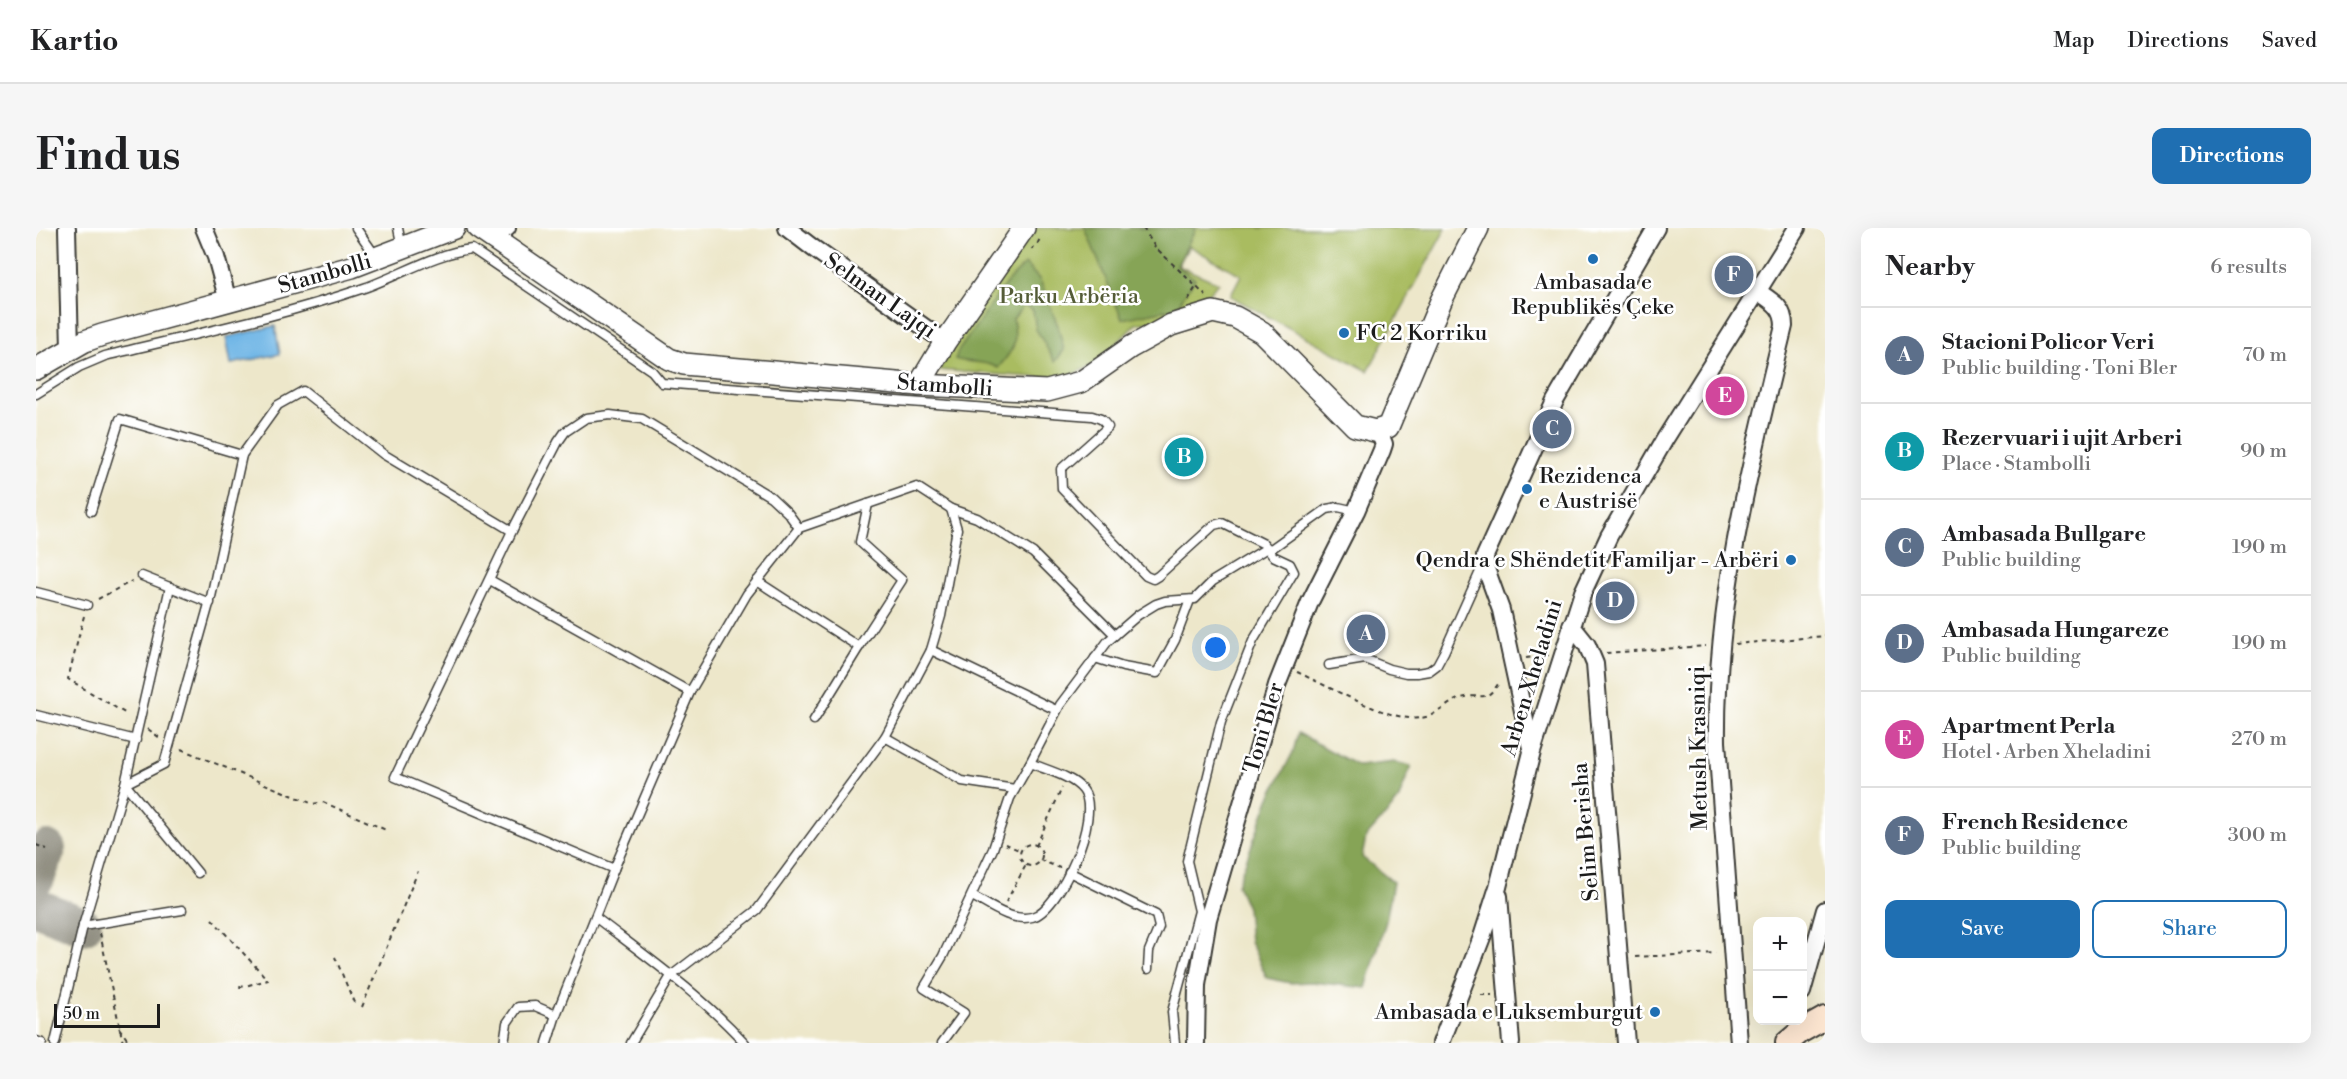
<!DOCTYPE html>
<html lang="en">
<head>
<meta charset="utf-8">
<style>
  body { margin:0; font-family:"Libre Bodoni",serif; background:#f6f6f6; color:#202124 }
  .controls { position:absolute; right:18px; bottom:18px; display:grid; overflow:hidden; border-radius:12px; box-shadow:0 6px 24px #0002 }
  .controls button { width:54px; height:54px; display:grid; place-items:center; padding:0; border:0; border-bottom:2px solid #e0e0e0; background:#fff; color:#202124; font:30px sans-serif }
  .scale { position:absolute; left:18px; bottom:15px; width:106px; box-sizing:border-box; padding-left:6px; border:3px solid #1c1c1c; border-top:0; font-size:16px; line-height:21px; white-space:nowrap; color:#1c1c1c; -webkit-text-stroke:4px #fff; paint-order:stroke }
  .you { position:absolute; left:1180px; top:420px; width:21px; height:21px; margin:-15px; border:4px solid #fff; border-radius:50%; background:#1a73e8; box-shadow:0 0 0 9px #1a73e833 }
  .badge { display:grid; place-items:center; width:39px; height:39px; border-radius:50%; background:#1f6fb2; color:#fff; font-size:20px; font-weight:700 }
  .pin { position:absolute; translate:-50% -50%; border:3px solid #fff; box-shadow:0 2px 6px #0006 }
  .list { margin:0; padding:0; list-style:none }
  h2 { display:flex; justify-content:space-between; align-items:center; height:78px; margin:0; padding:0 24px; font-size:26px }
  h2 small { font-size:20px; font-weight:400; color:#757577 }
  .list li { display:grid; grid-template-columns:39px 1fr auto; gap:18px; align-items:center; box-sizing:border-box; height:96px; padding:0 24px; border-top:2px solid #e0e0e0 }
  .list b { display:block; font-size:22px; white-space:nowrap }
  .list p { margin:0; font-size:20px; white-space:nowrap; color:#757577 }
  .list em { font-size:20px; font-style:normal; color:#757577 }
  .actions { display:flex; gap:12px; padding:18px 24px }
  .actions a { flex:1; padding:14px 0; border:2px solid #1f6fb2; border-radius:12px; text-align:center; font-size:21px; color:#1f6fb2 }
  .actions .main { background:#1f6fb2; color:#fff }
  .map { position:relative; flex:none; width:1789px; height:815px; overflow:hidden; border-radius:12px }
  header { display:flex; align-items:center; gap:36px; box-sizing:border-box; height:84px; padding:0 30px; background:#fff; border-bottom:2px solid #e0e0e0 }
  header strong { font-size:28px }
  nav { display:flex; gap:33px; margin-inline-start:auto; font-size:21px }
  .intro { display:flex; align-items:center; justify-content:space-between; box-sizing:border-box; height:144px; padding:0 36px }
  h1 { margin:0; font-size:42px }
  .button { padding:15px 27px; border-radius:12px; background:#1f6fb2; color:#fff; font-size:21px; font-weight:700 }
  main { display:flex; gap:36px; padding:0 36px }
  aside { flex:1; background:#fff; border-radius:12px; box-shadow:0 6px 24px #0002 }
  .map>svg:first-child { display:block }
  .green { fill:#a9bc60; stroke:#626c3e; stroke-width:1.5 }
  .forest { fill:#86a456; stroke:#516039; stroke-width:1.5 }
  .water { fill:#70b6e6; stroke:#466981; stroke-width:1.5 }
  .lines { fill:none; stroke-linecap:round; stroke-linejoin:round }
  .taxiway { stroke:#848273; stroke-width:38 }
  .service-casing { stroke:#3b3a36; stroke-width:11 }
  .minor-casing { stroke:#3b3a36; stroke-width:20 }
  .tertiary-casing { stroke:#3b3a36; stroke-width:24 }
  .secondary-casing { stroke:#3b3a36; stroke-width:26 }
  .path { stroke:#3b3a36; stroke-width:2; stroke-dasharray:4.5 4.5; stroke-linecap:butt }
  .service { stroke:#fff; stroke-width:8 }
  .minor { stroke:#fff; stroke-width:16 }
  .tertiary { stroke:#fff; stroke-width:21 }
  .secondary { stroke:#fce5d0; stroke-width:22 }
  .poi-dot { fill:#1f6fb2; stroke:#fff; stroke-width:2 }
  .labels { text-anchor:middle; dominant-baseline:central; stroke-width:5; stroke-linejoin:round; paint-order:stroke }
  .street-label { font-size:22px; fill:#1c1c1c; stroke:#fff }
  .poi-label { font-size:22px; fill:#1c1c1c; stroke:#fff; text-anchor:start }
  .park-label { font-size:22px; fill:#545c37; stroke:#fff }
</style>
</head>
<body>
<header>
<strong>Kartio</strong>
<nav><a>Map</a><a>Directions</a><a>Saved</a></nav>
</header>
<div class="intro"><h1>Find us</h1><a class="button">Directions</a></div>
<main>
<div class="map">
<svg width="1789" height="815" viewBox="0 0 1789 815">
  <rect width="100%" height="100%" fill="#fff"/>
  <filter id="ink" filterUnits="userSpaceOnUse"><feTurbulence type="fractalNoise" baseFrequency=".0167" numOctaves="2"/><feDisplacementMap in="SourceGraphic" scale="12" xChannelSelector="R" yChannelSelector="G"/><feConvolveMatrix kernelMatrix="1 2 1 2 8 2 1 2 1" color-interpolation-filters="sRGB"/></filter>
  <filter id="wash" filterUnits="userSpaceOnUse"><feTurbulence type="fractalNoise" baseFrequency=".008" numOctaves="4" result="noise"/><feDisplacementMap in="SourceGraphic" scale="24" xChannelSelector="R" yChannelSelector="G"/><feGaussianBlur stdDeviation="1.35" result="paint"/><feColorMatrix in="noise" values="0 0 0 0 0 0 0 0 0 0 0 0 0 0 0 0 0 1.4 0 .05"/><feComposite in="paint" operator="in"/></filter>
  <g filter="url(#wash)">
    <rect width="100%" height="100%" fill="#ede7ca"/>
    <polygon class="green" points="997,0 1410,0 1332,143 1194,68 1205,47 1153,18 1142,38 1183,55 1145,90 1100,96 1059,137 1024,151 902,142"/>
    <g class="forest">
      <polygon points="1049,0 1160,0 1141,38 1159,51 1140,80 1086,91"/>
      <path d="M989,36l15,16 18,46 6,24 -9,12 -19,-33 -3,-19 -9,-5 -11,14c5,25 1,30 -15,49 -14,-8 -28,-4 -43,-9l4,-9 48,-68z"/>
      <polygon points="1262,505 1322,538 1359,534 1375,538 1362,573 1330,609 1326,629 1357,654 1350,693 1330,760 1276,754 1254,755 1231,750 1214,713 1211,680 1201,657 1233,571 1257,524"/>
    </g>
    <polygon class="water" points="239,98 244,126 195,136 190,109"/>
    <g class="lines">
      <g class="taxiway">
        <polyline points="0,650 11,621"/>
        <polyline points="0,679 47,698"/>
      </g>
    </g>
  </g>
  <g filter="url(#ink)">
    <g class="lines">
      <g class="service-casing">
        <g id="service">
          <polyline points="320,0 341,30"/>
          <polyline points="362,0 366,20"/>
          <path d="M0,166l43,-27 26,-11c86,-21 173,-39 256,-67 37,-12 73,-36 111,-40l180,122 10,12 430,33 9,3 7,8 -47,42 1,20 84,87 7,3 5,-3 56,-51 8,-2 42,21 9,12 17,8 4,8 -41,69 -32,81 -34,139 12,50 -27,101 3,31"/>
          <polyline points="915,281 941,290 997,325 1079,407"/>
          <polyline points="55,283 84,191 206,227"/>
          <polyline points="106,348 174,375"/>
          <polyline points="454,352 654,464"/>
          <polyline points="721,353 823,419 778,492"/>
          <polyline points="134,359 89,556 162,645"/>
          <polyline points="0,364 51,377"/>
          <polyline points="823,419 866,352 824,314 832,276"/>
          <polyline points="895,422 1020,482"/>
          <polyline points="1059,430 1087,439 1121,445 1139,412 1154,372"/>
          <polyline points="1293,437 1329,431 1353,441 1370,445 1381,445 1393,443 1401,437 1408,424 1447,337"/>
          <polyline points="0,487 100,512"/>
          <polyline points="578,641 359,549 476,303 522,214 529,204 550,190 574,187 606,191 735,269 752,285 763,300"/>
          <polyline points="1033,644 1120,687 1123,699 1113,723 1112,741"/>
          <path d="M936,668c17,9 39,26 60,21 27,-6 71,-102 51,-127 -11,-14 -37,-20 -53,-27"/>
          <path d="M559,689c52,40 106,78 150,126"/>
          <polyline points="47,698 146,682"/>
          <polyline points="0,813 6,815"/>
          <polyline points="19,815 47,698 89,556 128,536 175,369 206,227 242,177 267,163 347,226 476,303"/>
          <polyline points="468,815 471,795 482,779 499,778 520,787"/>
          <polyline points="511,815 520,787 578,641 654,464 711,366 763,300 881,259 915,281 921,301 905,388 895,422 849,509"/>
          <polyline points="595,815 635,748 721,682 849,509 926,553 979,561"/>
          <polyline points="906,815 928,785 888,760 907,728 957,621 974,570 994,535 1024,477 1072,413 1102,387 1120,376 1129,373 1159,371 1177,353 1231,320 1235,321 1291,281 1302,279 1320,283"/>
        </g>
      </g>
      <g class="minor-casing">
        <g id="minor">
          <polyline points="31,0 34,121"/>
          <polyline points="168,0 180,29 192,73"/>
          <polyline points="751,0 777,20 909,114"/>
          <polyline points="455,9 471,0"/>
          <polyline points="1535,397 1551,417 1559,436 1590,815"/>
          <polyline points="1495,520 1465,382 1449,338 1449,328 1519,173 1620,0"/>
          <polyline points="1463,668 1475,815"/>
          <polyline points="1766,764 1789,682"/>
          <polyline points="1160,815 1161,757 1172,691 1241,457 1274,374 1320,283 1346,222 1348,216 1342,202"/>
          <polyline points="1405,815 1446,709 1462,659 1496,524 1547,364 1573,308 1629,211 1761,0"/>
          <path d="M1703,815l-22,-301c-2,-141 34,-280 67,-416 0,-19 -12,-25 -27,-35"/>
        </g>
      </g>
      <g class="tertiary-casing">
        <g id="tertiary">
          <polyline points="442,0 633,131 648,136 883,157 1011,163 1045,154 1095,119 1135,97 1177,84 1199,89 1226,104 1319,198 1339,203 1352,199 1405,73 1442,0"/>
          <polyline points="0,141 49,113 66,107 316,39 418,0"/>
          <polyline points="883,157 909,114 988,0"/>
        </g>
      </g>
      <g class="secondary-casing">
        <polyline id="secondary" points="1751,815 1764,804 1789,790"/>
      </g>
      <g class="path">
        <polyline points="1107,0 1119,19 1170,68"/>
        <polyline points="995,22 1001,17 1004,10"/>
        <polyline points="1152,72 1160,59"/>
        <polyline points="62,371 96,353"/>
        <polyline points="48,388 32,451 92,487"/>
        <polyline points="1699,416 1789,408"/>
        <polyline points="1570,425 1670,418"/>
        <polyline points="1490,430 1512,427"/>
        <path d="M1261,444c29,13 95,51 124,46 17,-2 28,-17 40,-20 21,-6 24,7 39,-17"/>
        <polyline points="112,501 124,510"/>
        <polyline points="145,521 277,576 287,574 350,602"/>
        <polyline points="969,616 985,623"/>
        <circle cx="995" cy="627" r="11"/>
        <polyline points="0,617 11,621"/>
        <polyline points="1000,618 1026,560"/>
        <polyline points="1004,632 1024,640"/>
        <polyline points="970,674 990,637"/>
        <polyline points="176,691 232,752 201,760"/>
        <polyline points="64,705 87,815"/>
        <polyline points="299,729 319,777"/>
        <polyline points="1599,729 1680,725"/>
        <polyline points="1445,767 1456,767"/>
        <polyline points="326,779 382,643"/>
        <polyline points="83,800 94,815"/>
      </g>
      <use href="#service" class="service"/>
      <use href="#minor" class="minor"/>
      <use href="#tertiary" class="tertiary"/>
      <use href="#secondary" class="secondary"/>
    </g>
  </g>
  <g class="poi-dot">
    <circle cx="1557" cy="31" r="6"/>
    <circle cx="1308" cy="105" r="6"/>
    <circle cx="1491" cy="261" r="6"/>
    <circle cx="1755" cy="332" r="6"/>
    <circle cx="1619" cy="784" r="6"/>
  </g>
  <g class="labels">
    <g class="street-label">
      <text transform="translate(289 46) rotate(-16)">Stambolli</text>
      <text transform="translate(844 68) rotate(35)">Selman Lajqi</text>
      <text transform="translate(909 158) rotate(4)">Stambolli</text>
      <text transform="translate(1496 450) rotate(-73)">Arben Xheladini</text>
      <text transform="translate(1228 500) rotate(-74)">Toni Bler</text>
      <text transform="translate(1663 520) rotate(-91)">Metush Krasniqi</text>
      <text transform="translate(1550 604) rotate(-95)">Selim Berisha</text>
    </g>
    <g class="poi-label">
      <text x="1557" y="54" text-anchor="middle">Ambasada e<tspan x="1557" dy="25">Republikës Çeke</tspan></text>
      <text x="1320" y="105">FC 2 Korriku</text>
      <text x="1503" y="248">Rezidenca<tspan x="1503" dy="25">e Austrisë</tspan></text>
      <text x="1743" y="332" text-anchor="end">Qendra e Shëndetit Familjar - Arbëri</text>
      <text x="1607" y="784" text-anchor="end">Ambasada e Luksemburgut</text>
    </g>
    <g class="park-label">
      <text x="1033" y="68">Parku Arbëria</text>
    </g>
  </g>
</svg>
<div class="controls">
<button>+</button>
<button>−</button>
</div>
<div class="scale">50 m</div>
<div class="you"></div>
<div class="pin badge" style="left:1330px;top:406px;background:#5c6f8a">A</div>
<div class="pin badge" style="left:1148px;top:229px;background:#0f9aa8">B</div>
<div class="pin badge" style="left:1516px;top:201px;background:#5c6f8a">C</div>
<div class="pin badge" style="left:1579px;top:373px;background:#5c6f8a">D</div>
<div class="pin badge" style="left:1689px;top:168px;background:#d1479c">E</div>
<div class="pin badge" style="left:1698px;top:47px;background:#5c6f8a">F</div>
</div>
<aside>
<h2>Nearby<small>6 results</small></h2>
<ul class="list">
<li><span class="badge" style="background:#5c6f8a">A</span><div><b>Stacioni Policor Veri</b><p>Public building · Toni Bler</p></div><em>70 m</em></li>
<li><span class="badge" style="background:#0f9aa8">B</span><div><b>Rezervuari i ujit Arberi</b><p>Place · Stambolli</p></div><em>90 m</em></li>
<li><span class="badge" style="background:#5c6f8a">C</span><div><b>Ambasada Bullgare</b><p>Public building</p></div><em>190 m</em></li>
<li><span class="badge" style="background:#5c6f8a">D</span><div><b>Ambasada Hungareze</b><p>Public building</p></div><em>190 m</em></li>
<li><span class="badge" style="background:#d1479c">E</span><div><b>Apartment Perla</b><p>Hotel · Arben Xheladini</p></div><em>270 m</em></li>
<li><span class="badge" style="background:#5c6f8a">F</span><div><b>French Residence</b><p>Public building</p></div><em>300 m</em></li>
</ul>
<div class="actions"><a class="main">Save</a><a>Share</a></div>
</aside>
</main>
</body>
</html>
